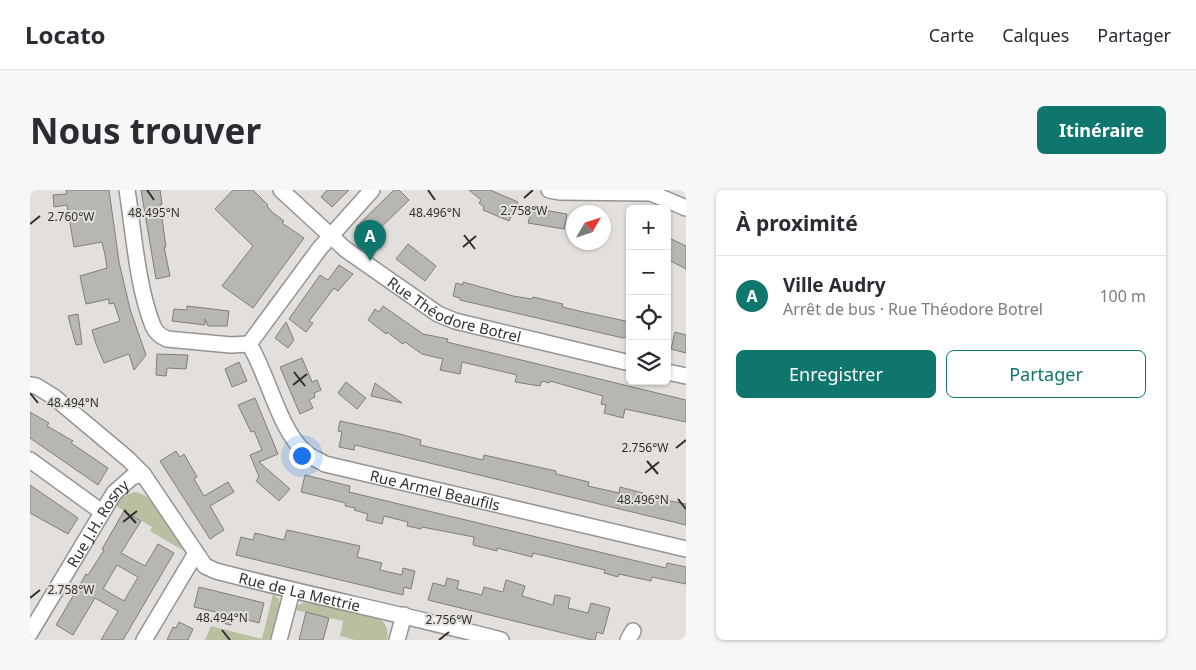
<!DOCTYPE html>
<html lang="fr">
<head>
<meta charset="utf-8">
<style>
  body { margin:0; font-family:"Noto Sans",sans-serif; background:#f7f7f7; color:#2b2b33 }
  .controls { position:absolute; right:15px; top:15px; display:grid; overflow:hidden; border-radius:8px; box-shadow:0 1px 4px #0004 }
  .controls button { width:45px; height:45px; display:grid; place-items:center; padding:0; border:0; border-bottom:1px solid #e1e1e2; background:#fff; color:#2b2b33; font:25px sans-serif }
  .compass { position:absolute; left:536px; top:15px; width:45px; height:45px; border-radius:50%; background:#fff; box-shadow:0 1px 4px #0004; rotate:51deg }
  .you { position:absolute; left:271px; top:265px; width:18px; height:18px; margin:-12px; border:4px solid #fff; border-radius:50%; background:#1a73e8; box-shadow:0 0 0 8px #1a73e833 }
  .badge { display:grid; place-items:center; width:32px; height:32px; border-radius:50%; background:#0f766e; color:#fff; font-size:16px; font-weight:700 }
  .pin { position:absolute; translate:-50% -41px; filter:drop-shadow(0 1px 2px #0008) }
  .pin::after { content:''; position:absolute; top:26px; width:18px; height:15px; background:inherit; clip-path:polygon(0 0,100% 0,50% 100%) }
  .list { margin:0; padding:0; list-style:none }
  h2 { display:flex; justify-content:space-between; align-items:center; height:65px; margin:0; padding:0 20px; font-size:21px }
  h2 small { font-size:16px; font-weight:400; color:#7c7c81 }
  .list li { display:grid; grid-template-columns:32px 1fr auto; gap:15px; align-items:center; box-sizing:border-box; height:80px; padding:0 20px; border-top:1px solid #e1e1e2 }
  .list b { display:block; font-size:19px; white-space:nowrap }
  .list p { margin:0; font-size:16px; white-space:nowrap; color:#7c7c81 }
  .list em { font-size:16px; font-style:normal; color:#7c7c81 }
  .actions { display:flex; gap:10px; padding:15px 20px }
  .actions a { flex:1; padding:11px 0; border:1px solid #0f766e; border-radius:8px; text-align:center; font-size:18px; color:#0f766e }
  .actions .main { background:#0f766e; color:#fff }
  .icon { flex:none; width:28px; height:28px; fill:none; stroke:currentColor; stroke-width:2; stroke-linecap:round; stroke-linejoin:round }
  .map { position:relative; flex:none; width:656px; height:450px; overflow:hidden; border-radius:8px }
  header { display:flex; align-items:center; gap:30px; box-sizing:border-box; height:70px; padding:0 25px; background:#fff; border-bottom:1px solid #e1e1e2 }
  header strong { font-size:24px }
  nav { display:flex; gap:28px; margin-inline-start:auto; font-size:18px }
  .intro { display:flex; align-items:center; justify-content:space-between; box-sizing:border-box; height:120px; padding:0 30px }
  h1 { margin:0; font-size:35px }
  .button { padding:12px 22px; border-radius:8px; background:#0f766e; color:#fff; font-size:18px; font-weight:700 }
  main { display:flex; gap:30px; padding:0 30px }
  aside { flex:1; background:#fff; border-radius:8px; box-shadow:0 1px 4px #0004 }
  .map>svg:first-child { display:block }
  .green { fill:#b9c0a2 }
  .building { fill:#b8b6b3; stroke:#807d7b; fill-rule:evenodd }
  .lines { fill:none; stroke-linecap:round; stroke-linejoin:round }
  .minor-casing { stroke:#969390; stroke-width:18 }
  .minor { stroke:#fff; stroke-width:15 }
  .ticks { fill:none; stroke:#31302e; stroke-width:2 }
  .labels { text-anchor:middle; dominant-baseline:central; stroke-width:4; stroke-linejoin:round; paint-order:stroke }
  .street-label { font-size:15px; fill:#31302e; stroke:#e2dfdc }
  .ticks-label { font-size:12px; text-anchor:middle; fill:#31302e; stroke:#e2dfdc; stroke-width:4; stroke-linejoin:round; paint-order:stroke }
</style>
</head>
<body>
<header>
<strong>Locato</strong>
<nav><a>Carte</a><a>Calques</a><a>Partager</a></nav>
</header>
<div class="intro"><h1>Nous trouver</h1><a class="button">Itinéraire</a></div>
<main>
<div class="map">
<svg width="656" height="450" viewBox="0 0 656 450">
  <rect width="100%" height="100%" fill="#e2dfdc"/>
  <g class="green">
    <path d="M104,302c23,2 39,40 50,59l-34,-20 2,-4 -36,-21 6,-9z"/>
    <polygon points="243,404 249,409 250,415 242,450 175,450 181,436 232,449"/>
    <path d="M274,412c19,4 57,8 73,15 9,5 12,14 10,23h-32l-15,-4 3,-15 -47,-11 1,-4z"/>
  </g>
  <g class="building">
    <polygon points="36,0 79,0 89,72 100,119 116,165 104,180 99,164 74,173 66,154 62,140 90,131 84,113 79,114 79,109 56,114 50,86 77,78 75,65 72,52 44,57 37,15 24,17 23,5 37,4"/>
    <polygon points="111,0 130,0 132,14 130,14 136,57 134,57 140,86 126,89"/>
    <polygon points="203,0 223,0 238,15 237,16 242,22 254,31 252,33 274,48 223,118 192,96 223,56 185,19"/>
    <polygon points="297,0 319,0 302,17 291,7"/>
    <polygon points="364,0 369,0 379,10 338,50 326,37"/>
    <polygon points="439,0 460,0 488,12 479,31 453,20 454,17 449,13 451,10"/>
    <polygon points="502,18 537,24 534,39 498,33"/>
    <polygon points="637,47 656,56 656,79 637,69"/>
    <polygon points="378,54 406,76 395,91 366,69"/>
    <polygon points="309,75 323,84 308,101 304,98 279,131 283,133 276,142 259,129 290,85 298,90"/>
    <polygon points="433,92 483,106 502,109 503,107 533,114 532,117 549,121 600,132 600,146 593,148 430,110 430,108 423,106 426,93 433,95"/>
    <polygon points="157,116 199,121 197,136 178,136 175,129 175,135 142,131 144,119 157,120"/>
    <polygon points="353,116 393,144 418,149 417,152 656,210 656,232 595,219 593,228 574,223 576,215 571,214 573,206 520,191 519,193 512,191 510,196 485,192 487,185 432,172 430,184 410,180 413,169 392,164 375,152 373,154 357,142 356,144 338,130 345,119 349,122"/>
    <polygon points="48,124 52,154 46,155 38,126"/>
    <polygon points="256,132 264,150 258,158 245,148"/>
    <polygon points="645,142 656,145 656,163 641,159"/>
    <polygon points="127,164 158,165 156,179 137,178 136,186 126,185"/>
    <polygon points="272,168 282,192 287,190 291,200 284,203 285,207 279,210 283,218 270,224 250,177"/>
    <polygon points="209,172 217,191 202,197 195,179"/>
    <polygon points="316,192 336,208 327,219 308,203"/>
    <polygon points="345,193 372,213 341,206"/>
    <polygon points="225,208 248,264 229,272 260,299 249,311 226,291 229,287 220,265 232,260 224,241 221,242 208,215"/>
    <polygon points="0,222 19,233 17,236 43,251 41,253 78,278 68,295 0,248"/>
    <polygon points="310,231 370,244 391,250 390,255 453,270 454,265 526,281 526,284 559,292 558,296 589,303 590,297 613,303 613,306 656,314 656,335 325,255 324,260 309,257 312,242 308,241"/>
    <polygon points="146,261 150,267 154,264 167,287 164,289 174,306 198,292 204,302 180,316 194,340 180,349 130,271"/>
    <polygon points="275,285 320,296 319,302 636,378 637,373 656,377 656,394 622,387 621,391 589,384 588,387 574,383 575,380 503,363 502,367 467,358 467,361 443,355 444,347 392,337 391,339 377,336 378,332 354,326 352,334 336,330 338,324 324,320 325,318 315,316 316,313 271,302"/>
    <polygon points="0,295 48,328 38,344 0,323"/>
    <path d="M94,321l17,10 -20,32 24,13 13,-22 16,9 -51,87h-22l17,-29 -23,-13 -22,37 -17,-10 30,-51 2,1 16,-25 -2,-1zM87,375l21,12 -14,24 -21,-12z"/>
    <polygon points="257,340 330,356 327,367 352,373 350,380 372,385 373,378 385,381 381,399 374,397 373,405 206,365 211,347 223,350 225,343 254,350"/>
    <polygon points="417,388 429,391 427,399 452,405 454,397 473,402 476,390 495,396 492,406 523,415 525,405 533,406 540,408 538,418 558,423 561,413 580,418 573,444 567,442 565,450 562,450 398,410 403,393 415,396"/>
    <polygon points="169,397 234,413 229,433 203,426 201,435 188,432 190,423 164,417"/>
    <polygon points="276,422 299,428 293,450 269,450"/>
    <polygon points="149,432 163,439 158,450 137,450 143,437 146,438"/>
  </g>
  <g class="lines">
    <g class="minor-casing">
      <g id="minor">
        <path d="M97,0c7,43 10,96 26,136 3,7 7,10 14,13l64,6 18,-1"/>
        <path id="s1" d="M251,0l64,59 93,65 17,7 175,42"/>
        <polyline points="519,0 530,2 621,3 656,18"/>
        <path id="s2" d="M219,154c19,30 30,86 56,108 5,5 14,8 20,12l361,85"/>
        <polyline points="219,154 290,58 342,0"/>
        <polyline points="637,182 656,186"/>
        <path id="s3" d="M0,195l6,1 18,11 74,62 15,15 62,92 11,5c95,25 191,44 285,69"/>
        <polyline points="0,270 72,322"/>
        <path id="s4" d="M0,443l84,-140 18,-16 11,-3"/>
        <polyline points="114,450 166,363"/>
        <polyline points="249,450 262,401"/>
        <polyline points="367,450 374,425"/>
        <polyline points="598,450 603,441"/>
      </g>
    </g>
    <use href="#minor" class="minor"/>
  </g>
  <path class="ticks" d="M117,0l7,10M398,0l7,10M494,8l9,-8M0,34l10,-8M434,45l11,14M433,57l13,-11M264,182l11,14M263,195l14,-11M0,203l8,10M646,258l10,-8M617,271l11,13M615,283l14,-11M648,309l8,10M94,320l12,13M93,332l14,-11M0,408l10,-8M192,440l8,10M409,450l10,-8"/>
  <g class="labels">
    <g class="street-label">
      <text stroke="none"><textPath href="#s1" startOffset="214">Rue Théodore Botrel</textPath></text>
      <text stroke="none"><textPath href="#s2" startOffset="259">Rue Armel Beaufils</textPath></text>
      <text stroke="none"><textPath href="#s4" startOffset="129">Rue J.H. Rosny</textPath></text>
      <text stroke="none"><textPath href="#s3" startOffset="354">Rue de La Mettrie</textPath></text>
    </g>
  </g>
  <g class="ticks-label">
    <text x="494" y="25">2.758°W</text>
    <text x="124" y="27">48.495°N</text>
    <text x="405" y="27">48.496°N</text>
    <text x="41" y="31">2.760°W</text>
    <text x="43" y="217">48.494°N</text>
    <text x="615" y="262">2.756°W</text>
    <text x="613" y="314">48.496°N</text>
    <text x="41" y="404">2.758°W</text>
    <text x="192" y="432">48.494°N</text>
    <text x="419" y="434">2.756°W</text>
  </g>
</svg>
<div class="controls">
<button>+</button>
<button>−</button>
<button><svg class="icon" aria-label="locate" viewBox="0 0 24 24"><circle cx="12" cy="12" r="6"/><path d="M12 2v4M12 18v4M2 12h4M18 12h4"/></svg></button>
<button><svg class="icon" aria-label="layers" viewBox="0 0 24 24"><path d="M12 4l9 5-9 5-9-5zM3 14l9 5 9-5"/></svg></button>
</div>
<svg class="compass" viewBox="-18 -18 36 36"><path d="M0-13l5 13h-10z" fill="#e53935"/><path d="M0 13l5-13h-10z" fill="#7c7c81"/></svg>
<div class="you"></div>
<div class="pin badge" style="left:340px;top:71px">A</div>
</div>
<aside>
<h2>À proximité<small></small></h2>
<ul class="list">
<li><span class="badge">A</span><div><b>Ville Audry</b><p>Arrêt de bus · Rue Théodore Botrel</p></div><em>100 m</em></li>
</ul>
<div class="actions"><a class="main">Enregistrer</a><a>Partager</a></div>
</aside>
</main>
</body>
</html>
